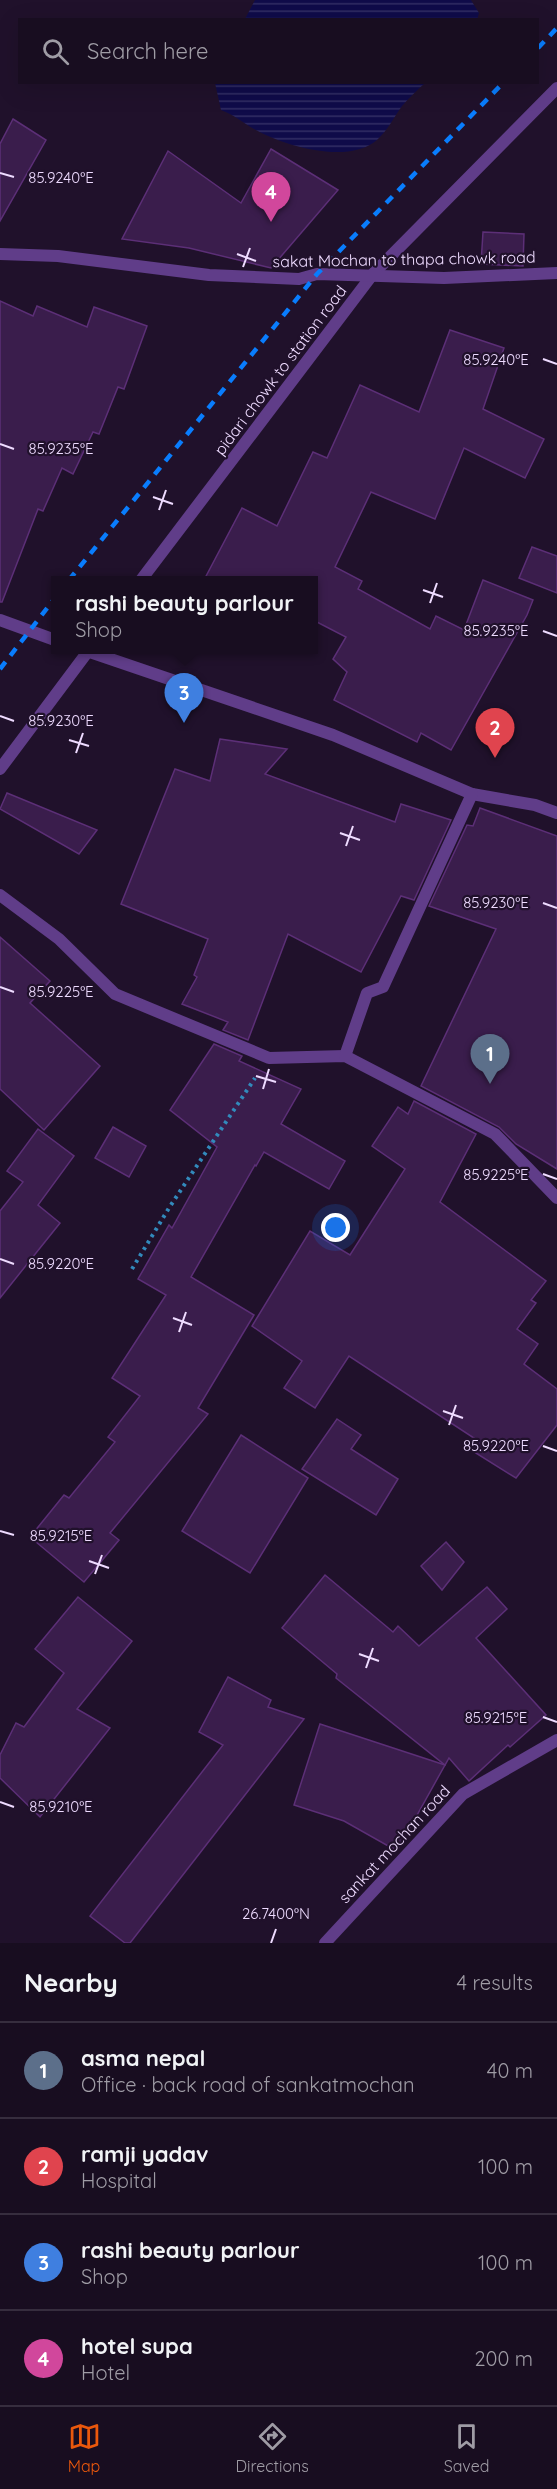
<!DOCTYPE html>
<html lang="en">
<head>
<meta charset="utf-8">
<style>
  body { margin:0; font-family:Quicksand,sans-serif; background:#211629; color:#f1f3f6 }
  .you { position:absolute; left:336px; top:1228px; width:21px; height:21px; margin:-15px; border:4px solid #fff; border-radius:50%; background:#1a73e8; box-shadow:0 0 0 9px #1a73e833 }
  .badge { display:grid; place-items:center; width:39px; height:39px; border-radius:50%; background:#ea580c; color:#fff; font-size:20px; font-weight:700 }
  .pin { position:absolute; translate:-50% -50px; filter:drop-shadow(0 2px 3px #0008) }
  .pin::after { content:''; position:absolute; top:32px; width:21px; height:18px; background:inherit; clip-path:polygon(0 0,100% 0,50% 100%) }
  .popup { position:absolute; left:51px; top:576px; width:267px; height:78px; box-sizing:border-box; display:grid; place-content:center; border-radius:0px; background:#180d20; filter:drop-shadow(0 2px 4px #0005); font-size:20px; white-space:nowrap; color:#9f9ca5 }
  .popup b { font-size:22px; color:#f1f3f6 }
  .popup::after { content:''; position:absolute; left:50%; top:100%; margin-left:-12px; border:12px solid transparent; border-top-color:#180d20 }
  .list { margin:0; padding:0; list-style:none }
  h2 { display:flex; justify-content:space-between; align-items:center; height:78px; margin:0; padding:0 24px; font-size:26px }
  h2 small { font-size:20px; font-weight:400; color:#9f9ca5 }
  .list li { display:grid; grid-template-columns:39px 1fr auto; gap:18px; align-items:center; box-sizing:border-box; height:96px; padding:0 24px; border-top:2px solid #362d3e }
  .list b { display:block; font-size:22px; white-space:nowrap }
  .list p { margin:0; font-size:20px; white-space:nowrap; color:#9f9ca5 }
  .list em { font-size:20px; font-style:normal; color:#9f9ca5 }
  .icon { flex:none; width:33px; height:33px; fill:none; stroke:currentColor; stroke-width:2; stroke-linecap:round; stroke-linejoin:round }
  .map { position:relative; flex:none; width:557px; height:1943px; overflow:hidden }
  .search { position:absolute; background:#180d20; box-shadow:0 6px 24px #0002; left:18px; right:18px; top:18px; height:66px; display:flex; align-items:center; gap:15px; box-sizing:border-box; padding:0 21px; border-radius:0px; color:#9f9ca5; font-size:22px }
  .sheet { height:462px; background:#180d20 }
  nav { display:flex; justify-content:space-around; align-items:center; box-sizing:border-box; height:84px; border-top:2px solid #362d3e; background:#180d20; font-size:16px; color:#9f9ca5 }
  nav a { display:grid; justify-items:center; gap:3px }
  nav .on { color:#ea580c }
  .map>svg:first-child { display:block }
  .water { fill:url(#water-rules) }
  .building { fill:#3a1d4c; stroke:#5c2f77; stroke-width:1.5 }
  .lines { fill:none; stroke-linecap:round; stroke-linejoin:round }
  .path { stroke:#328abc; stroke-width:4; stroke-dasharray:3 4.5; stroke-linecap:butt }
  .minor { stroke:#603d89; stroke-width:12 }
  .tertiary { stroke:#603d89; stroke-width:12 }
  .rail { stroke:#097dfd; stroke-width:4.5; stroke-dasharray:9 8; stroke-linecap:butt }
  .ticks { fill:none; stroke:#eedbff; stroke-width:2 }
  .labels { text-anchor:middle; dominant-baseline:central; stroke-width:4.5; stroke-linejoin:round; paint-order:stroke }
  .street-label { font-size:16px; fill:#eedbff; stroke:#20112b }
  .ticks-label { font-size:15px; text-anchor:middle; fill:#eedbff; stroke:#20112b; stroke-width:4.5; stroke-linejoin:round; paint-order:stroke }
</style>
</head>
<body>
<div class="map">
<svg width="557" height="1943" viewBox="0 0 557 1943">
  <defs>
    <pattern id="water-rules" width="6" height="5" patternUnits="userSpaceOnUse" patternTransform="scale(1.5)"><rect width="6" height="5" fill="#0f0b49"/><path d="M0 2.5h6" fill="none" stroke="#322e64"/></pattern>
  </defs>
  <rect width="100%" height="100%" fill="#20112b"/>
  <g class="water">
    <polygon points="255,0 471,0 479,13 477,20 245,19"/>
    <path d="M215,83v-1l210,1c-8,7 -16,15 -23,23 -8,11 -14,24 -25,34 -29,25 -93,6 -123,-11 -12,-7 -20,-14 -33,-19z"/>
  </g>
  <g class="building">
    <polygon points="13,119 46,140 0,221 0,144"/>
    <polygon points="271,149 338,190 271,268 189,248 122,239 168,151 241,203"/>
    <polygon points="483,232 524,234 523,266 481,264"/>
    <polygon points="0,301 33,316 37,306 87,327 94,307 147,326 124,389 118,387 99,434 93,432 73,474 62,468 43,511 38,509 2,602 0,602"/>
    <polygon points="450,330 504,348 483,409 544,439 525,478 464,448 435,519 371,492 335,567 362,581 358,589 430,629 436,616 464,630 483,580 533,600 527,615 451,750 421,733 417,742 334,700 347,672 333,659 346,637 313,620 313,580 204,580 242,508 277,526 313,452 327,458 360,385 419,412"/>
    <polygon points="532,547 557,556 557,593 519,578"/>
    <polygon points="220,739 287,749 265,774 395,822 401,804 451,820 414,900 401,896 361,972 288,934 248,1040 223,1030 228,1022 182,1004 197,977 194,975 208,939 121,904 175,769 210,781"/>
    <polygon points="7,793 97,830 79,854 0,809"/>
    <polygon points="480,808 557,836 557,1169 516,1144 499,1127 421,1086 496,929 429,906 467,825 473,826"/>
    <polygon points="0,937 50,981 30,1003 100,1066 44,1130 0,1089"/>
    <polygon points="214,1044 242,1056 239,1061 301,1089 281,1124 345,1161 329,1189 264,1152 256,1166 255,1165 191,1277 254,1315 198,1408 208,1414 110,1533 119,1540 84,1582 30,1537 64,1495 69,1498 115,1442 108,1437 140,1396 112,1378 166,1295 138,1279 169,1225 172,1228 217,1147 170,1110"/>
    <polygon points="414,1101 476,1134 440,1202 546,1281 531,1300 536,1303 517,1329 538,1344 524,1364 557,1389 557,1425 516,1478 471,1450 477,1440 349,1356 315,1408 284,1388 302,1361 252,1326 310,1231 350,1255 405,1169 372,1146 398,1107 408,1114"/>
    <polygon points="113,1127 146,1146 129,1177 95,1158"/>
    <polygon points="38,1129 74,1156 38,1205 60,1223 0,1298 0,1211 23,1182 7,1171"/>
    <polygon points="337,1419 361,1435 351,1449 398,1479 376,1515 302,1469"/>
    <polygon points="241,1435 308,1478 250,1573 182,1531"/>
    <polygon points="446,1542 464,1562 442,1590 421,1566"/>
    <polygon points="325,1575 393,1632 398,1626 419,1646 487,1587 507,1609 476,1638 546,1715 510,1747 508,1745 469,1781 449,1758 445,1765 336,1678 337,1674 282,1628"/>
    <polygon points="78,1597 132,1641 77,1709 110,1728 40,1817 0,1778 0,1755 16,1723 24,1727 64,1673 35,1649"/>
    <polygon points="228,1677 271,1700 268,1707 304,1719 130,1943 125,1943 90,1916 223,1745 199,1732"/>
    <polygon points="320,1724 445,1765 397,1851 344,1821 294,1805"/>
  </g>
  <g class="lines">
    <polyline class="path" points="132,1269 169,1208 255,1078"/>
    <g class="minor">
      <polyline points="141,580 373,274 557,88"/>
      <polyline points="0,769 89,650"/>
      <polyline points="0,895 59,939 115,994 269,1058 345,1056 495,1134 557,1198"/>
      <polyline points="325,1943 463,1794 557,1740"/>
    </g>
    <g class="tertiary">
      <polyline points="0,254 58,256 209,275 299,279 317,274 444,278 557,273"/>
      <polyline points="0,620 55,640"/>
      <polyline points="84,650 333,735 472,794 535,805 557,813"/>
      <polyline points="345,1056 367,993 383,987 472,794"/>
    </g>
    <g class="rail">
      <polyline points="538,48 557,28"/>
      <polyline points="69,580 317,274 504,82"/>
      <polyline points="0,669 55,598"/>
    </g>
  </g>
  <path class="ticks" d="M0,173l14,4M237,254l19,7M243,267l7,-19M543,359l14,5M0,444l14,5M153,497l20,7M159,510l7,-20M423,590l20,7M430,603l7,-20M543,631l14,5M0,716l14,5M69,740l20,6M76,753l7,-20M340,833l20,7M346,846l7,-20M543,903l14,5M0,987l14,5M256,1076l20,6M263,1089l6,-20M543,1174l14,5M0,1259l14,5M173,1318l19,7M179,1332l7,-20M443,1411l20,7M449,1425l7,-20M543,1446l14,5M0,1531l14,4M89,1561l20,7M95,1574l7,-19M359,1654l20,7M366,1668l7,-20M543,1717l14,5M0,1802l14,5M271,1943l5,-14"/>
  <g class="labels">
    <g class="street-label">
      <text transform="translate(404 259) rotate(-1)">sakat Mochan to thapa chowk road</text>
      <text transform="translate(280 370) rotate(-53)">pidari chowk to station road</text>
      <text transform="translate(394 1844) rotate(-47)">sankat mochan road</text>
    </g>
  </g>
  <g class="ticks-label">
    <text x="61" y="183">85.9240°E</text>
    <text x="496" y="365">85.9240°E</text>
    <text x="61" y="454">85.9235°E</text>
    <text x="496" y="636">85.9235°E</text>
    <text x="61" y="726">85.9230°E</text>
    <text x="496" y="908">85.9230°E</text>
    <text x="61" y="997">85.9225°E</text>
    <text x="496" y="1180">85.9225°E</text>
    <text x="61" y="1269">85.9220°E</text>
    <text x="496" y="1451">85.9220°E</text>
    <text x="61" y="1541">85.9215°E</text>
    <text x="496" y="1723">85.9215°E</text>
    <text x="61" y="1812">85.9210°E</text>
    <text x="276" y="1919">26.7400°N</text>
  </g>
</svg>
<div class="you"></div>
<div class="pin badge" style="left:490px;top:1084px;background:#5c6f8a">1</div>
<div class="pin badge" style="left:495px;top:758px;background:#e0444e">2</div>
<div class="pin badge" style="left:184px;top:723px;background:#3f7fe0">3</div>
<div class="popup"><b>rashi beauty parlour</b>Shop</div>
<div class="pin badge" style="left:271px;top:222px;background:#d1479c">4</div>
<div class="search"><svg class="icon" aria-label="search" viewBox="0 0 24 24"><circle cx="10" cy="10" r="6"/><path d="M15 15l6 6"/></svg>Search here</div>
</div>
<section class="sheet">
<h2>Nearby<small>4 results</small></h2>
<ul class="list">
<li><span class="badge" style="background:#5c6f8a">1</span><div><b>asma nepal</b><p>Office · back road of sankatmochan</p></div><em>40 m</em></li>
<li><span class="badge" style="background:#e0444e">2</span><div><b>ramji yadav</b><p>Hospital</p></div><em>100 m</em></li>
<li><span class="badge" style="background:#3f7fe0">3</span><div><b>rashi beauty parlour</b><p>Shop</p></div><em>100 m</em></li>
<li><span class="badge" style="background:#d1479c">4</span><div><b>hotel supa</b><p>Hotel</p></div><em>200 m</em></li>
</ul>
</section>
<nav>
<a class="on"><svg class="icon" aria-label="map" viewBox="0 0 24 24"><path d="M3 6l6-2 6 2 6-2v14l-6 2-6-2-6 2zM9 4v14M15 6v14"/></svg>Map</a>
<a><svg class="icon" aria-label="directions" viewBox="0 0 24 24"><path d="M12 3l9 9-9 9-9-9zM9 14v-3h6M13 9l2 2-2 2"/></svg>Directions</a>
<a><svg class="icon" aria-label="saved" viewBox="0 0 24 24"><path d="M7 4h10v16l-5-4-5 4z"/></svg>Saved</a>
</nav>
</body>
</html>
